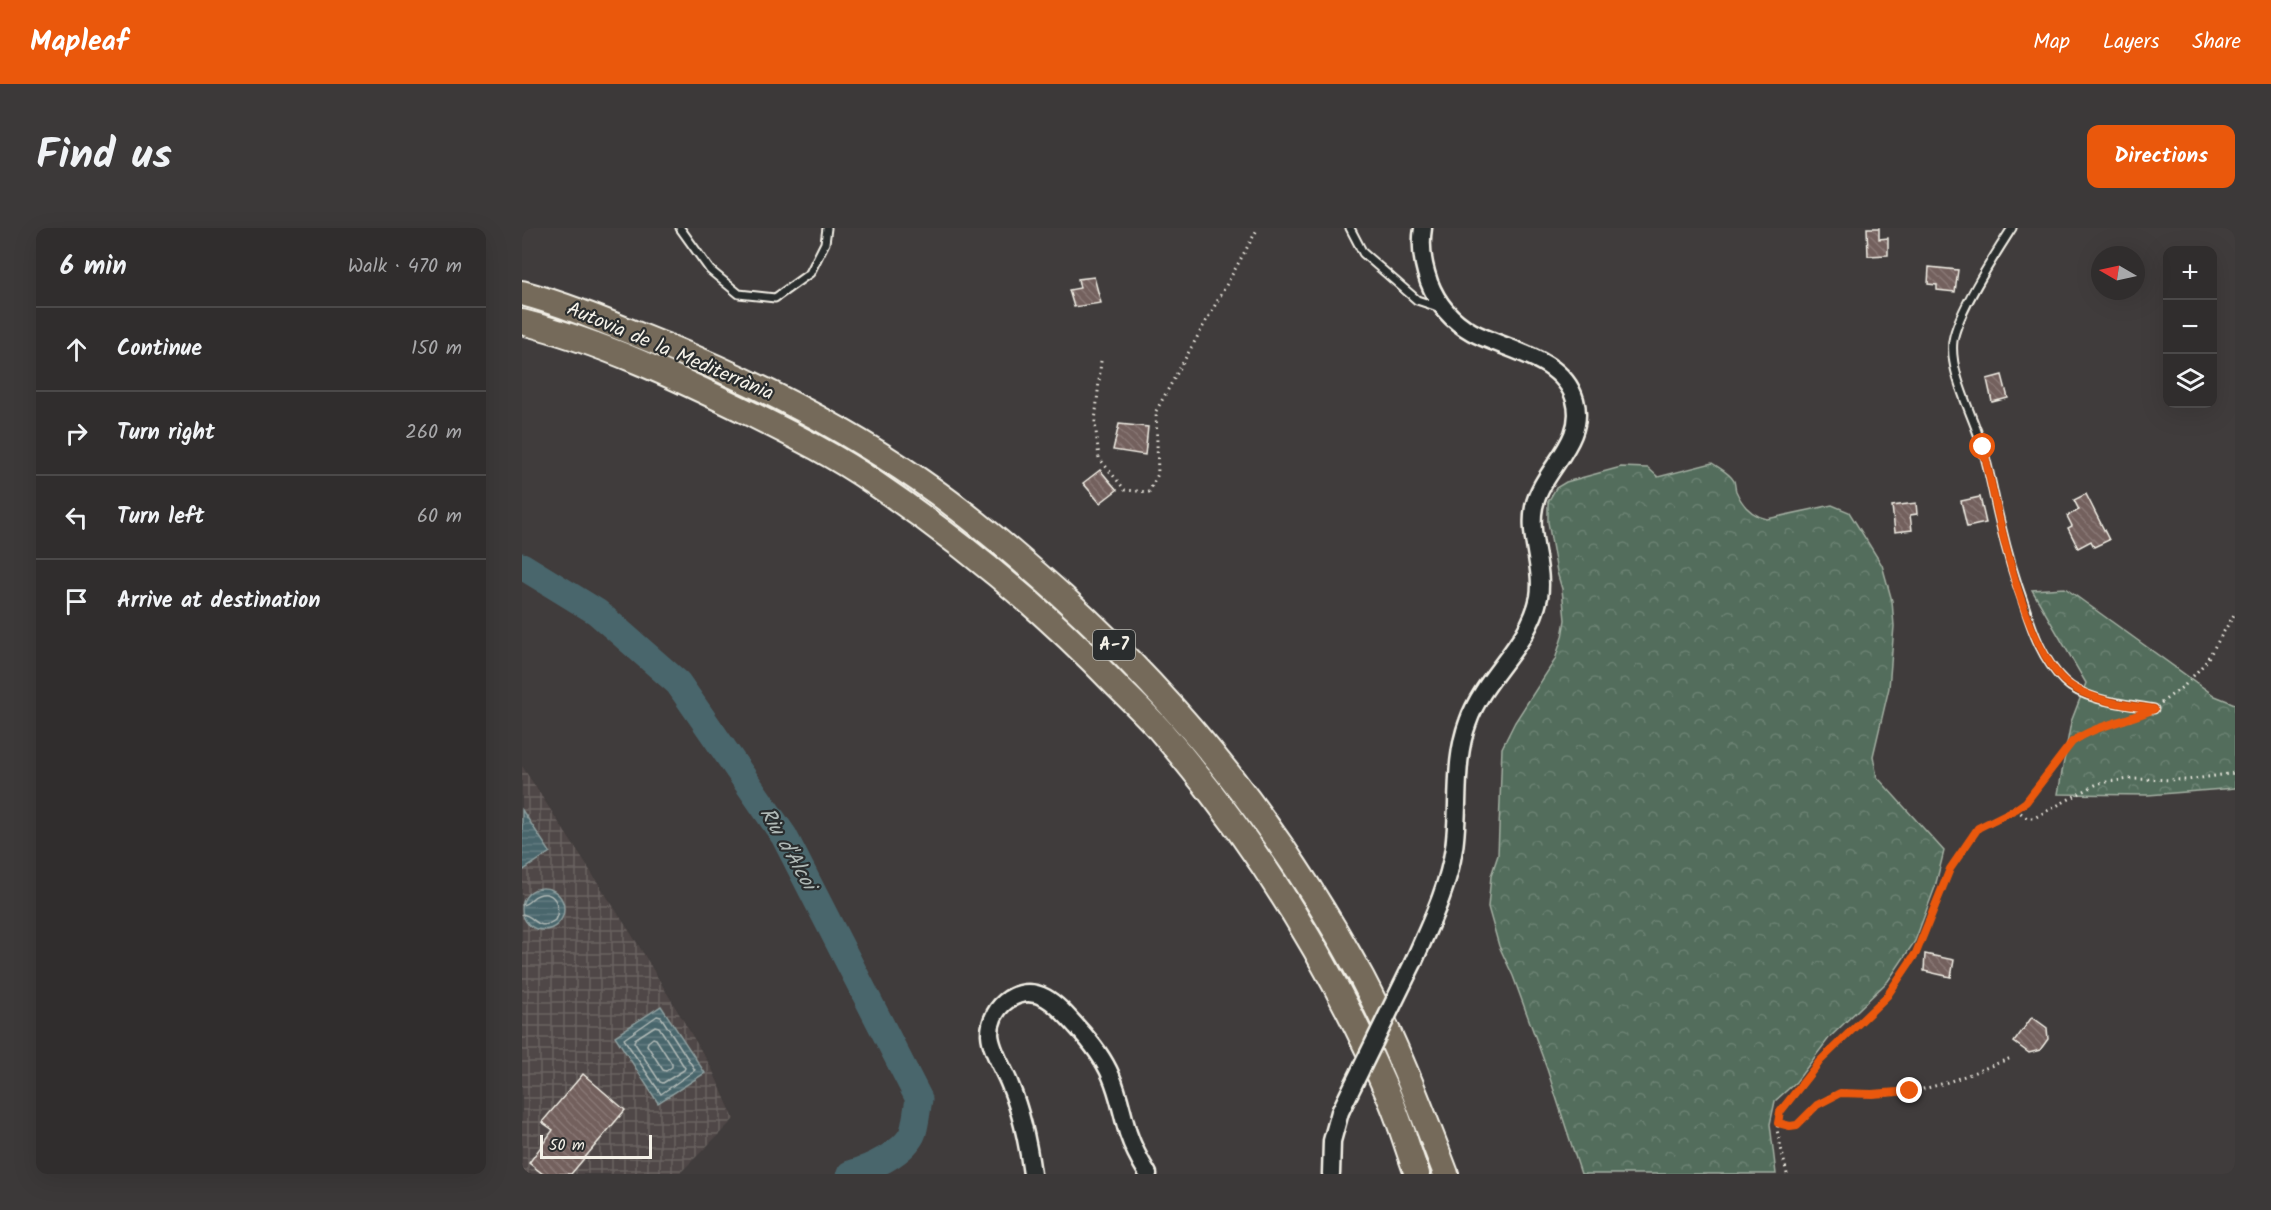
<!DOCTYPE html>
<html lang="en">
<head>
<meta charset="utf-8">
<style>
  body { margin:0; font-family:Kalam,sans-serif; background:#3c3939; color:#f1f3f6 }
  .controls { position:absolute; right:18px; top:18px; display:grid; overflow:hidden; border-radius:12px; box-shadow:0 6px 24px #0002 }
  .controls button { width:54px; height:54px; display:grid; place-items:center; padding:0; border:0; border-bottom:2px solid #4b4949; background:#302d2d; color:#f1f3f6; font:30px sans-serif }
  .compass { position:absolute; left:1569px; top:18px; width:54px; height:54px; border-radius:50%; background:#302d2d; box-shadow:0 6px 24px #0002; rotate:279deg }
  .scale { position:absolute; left:18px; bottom:15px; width:112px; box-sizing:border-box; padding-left:6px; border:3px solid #f4f1e8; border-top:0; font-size:16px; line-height:21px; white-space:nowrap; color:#f4f1e8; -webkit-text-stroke:4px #2a2d2e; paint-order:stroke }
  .stop { position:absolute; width:18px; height:18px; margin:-14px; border:4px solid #ea580c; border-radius:50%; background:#fff }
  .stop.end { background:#ea580c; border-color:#fff; box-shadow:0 2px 6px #0008 }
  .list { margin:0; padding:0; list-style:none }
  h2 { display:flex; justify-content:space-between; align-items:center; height:78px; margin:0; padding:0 24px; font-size:26px }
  h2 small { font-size:20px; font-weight:400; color:#a8a8aa }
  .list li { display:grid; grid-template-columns:39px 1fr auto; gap:18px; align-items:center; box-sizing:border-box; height:84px; padding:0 24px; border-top:2px solid #4b4949 }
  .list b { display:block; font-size:22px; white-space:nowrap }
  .list em { font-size:20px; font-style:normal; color:#a8a8aa }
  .icon { flex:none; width:33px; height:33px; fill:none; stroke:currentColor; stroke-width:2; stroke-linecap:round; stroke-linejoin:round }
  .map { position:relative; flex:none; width:1713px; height:946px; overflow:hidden; border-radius:12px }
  header { display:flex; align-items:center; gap:36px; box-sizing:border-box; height:84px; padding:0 30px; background:#ea580c; color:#fff }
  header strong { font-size:28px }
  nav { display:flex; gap:33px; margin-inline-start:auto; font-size:21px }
  .intro { display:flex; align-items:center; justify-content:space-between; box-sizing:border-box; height:144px; padding:0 36px }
  h1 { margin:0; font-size:42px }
  .button { padding:15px 27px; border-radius:12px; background:#ea580c; color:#fff; font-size:21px; font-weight:700 }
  main { display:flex; gap:36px; padding:0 36px }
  aside { flex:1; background:#302d2d; border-radius:12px; box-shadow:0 6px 24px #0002 }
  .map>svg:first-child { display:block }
  .industrial { fill:url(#industrial-grid) }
  .forest { fill:url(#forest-crowns); stroke:#a3afa2; stroke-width:1.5 }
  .water { fill:url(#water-rules); stroke:#8d9e9e; stroke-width:1.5 }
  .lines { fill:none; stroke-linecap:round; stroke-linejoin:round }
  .shore { stroke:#b0b9b6; stroke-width:1.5 }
  .river { stroke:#49666c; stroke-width:27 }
  .building { fill:url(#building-back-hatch); stroke:#f4f1e8; stroke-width:1.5 }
  .service-casing { stroke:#f4f1e8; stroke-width:11 }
  .tertiary-casing { stroke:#f4f1e8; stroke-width:21 }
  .motorway-casing { stroke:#f4f1e8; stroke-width:28 }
  .path { stroke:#f4f1e8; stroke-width:3; stroke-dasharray:1.5 4.5; stroke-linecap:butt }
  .service { stroke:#2a2d2e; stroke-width:7 }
  .tertiary { stroke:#2a2d2e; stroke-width:16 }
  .motorway { stroke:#746a5a; stroke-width:24 }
  .tertiary-bridge-casing { stroke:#f4f1e8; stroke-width:21; stroke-linecap:butt }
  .tertiary-bridge { stroke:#2a2d2e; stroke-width:16 }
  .route { stroke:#ea580c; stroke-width:8 }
  .labels { text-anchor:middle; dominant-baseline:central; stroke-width:4.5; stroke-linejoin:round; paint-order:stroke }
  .shield { fill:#2a2d2e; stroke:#b7b6b0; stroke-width:1.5 }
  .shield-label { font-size:18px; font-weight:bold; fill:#f4f1e8 }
  .street-label { font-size:20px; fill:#f4f1e8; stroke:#2a2d2e }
  .water-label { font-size:21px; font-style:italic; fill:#b0b9b6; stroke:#2a2d2e }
</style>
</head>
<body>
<header>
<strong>Mapleaf</strong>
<nav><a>Map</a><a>Layers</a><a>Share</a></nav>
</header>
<div class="intro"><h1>Find us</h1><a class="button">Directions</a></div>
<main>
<aside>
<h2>6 min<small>Walk · 470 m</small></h2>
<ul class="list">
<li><svg class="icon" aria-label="ahead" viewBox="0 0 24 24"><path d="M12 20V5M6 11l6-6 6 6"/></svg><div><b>Continue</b></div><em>150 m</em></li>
<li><svg class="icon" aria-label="right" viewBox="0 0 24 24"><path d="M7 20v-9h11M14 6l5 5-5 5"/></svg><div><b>Turn right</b></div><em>260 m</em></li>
<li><svg class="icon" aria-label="left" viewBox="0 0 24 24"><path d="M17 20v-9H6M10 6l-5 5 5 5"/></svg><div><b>Turn left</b></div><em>60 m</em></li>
<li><svg class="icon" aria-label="arrive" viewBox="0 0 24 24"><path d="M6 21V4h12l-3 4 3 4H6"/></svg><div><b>Arrive at destination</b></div></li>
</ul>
</aside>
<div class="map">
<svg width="1713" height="946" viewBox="0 0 1713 946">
  <defs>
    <pattern id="industrial-grid" width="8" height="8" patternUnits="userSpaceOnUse" patternTransform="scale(1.5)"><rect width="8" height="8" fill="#4f4746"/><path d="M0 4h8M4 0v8" fill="none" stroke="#696261"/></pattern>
    <pattern id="forest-crowns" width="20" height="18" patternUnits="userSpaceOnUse" patternTransform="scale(1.5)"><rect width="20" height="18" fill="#526d5c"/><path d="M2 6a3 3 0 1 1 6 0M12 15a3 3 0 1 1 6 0" fill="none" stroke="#6c8273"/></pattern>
    <pattern id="water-rules" width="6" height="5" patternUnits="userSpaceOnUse" patternTransform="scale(1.5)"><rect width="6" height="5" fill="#49666c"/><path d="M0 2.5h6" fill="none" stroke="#647c81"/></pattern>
    <pattern id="building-back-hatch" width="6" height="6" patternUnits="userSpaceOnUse" patternTransform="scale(1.5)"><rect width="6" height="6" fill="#73605d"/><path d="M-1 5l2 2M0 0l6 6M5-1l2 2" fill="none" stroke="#887774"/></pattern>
  </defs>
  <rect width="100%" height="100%" fill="#403c3c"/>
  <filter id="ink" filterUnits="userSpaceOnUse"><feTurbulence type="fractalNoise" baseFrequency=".0167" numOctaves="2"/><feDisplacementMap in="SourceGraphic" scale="12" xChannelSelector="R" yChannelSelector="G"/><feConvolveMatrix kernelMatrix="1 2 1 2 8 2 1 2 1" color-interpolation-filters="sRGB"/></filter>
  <g filter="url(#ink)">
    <polygon class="industrial" points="0,538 117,718 190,841 212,891 157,946 0,946"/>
    <g class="forest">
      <path d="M1190,235c7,5 18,10 22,18 1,3 1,7 2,10 6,14 16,25 31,28l65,-14 17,7 33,53 10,36 2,25 -5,62 -16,68 4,21 67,74 -9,36 -20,54 -27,40 -59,57 -33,44 -21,19 -5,23 6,50h-195l-34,-105 -34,-93 -14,-30 -11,-39 3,-31 7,-21 4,-107 13,-26 40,-62 7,-23 3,-17 -3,-31 -5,-17 -9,-50v-20l8,-14 10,-6 55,-15 27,1 10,9z"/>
      <polygon points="1543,360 1693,468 1713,476 1713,560 1626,567 1536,566 1549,494 1564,455 1510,362"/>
    </g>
    <g class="water">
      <polygon points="0,582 28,624 0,643"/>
      <circle cx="21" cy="681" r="21"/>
      <polygon points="139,778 183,845 136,875 93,808"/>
    </g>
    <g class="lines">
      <g class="shore">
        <path d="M0,677c8,-1 9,-8 16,-10 17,-6 24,13 17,25 -18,13 -19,-4 -33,-6"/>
        <polygon points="135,788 139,789 173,842 139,866 102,811"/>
        <polygon points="133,798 137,799 163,840 162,842 141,855 138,854 112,814 113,811"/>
        <polygon points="131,810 134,811 150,836 150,839 144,843 141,842 125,817 126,814"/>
      </g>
      <path class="river" d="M0,338l75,46 81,71 106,153 135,263c-2,11 -3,23 -6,33 -7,20 -44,37 -63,42"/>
    </g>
    <g class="building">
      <polygon points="1345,0 1357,0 1357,11 1366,10 1366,27 1346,28"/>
      <polygon points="1407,39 1436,42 1433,64 1415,62 1415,57 1406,56"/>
      <polygon points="572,49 579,75 552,79 547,62 558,60 556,51"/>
      <polygon points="1480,147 1486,170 1470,174 1465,151"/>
      <polygon points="597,196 626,199 623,227 591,222"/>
      <polygon points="578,242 595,262 578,275 561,255"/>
      <polygon points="1564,266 1587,312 1572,319 1569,313 1556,320 1546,300 1550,298 1545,288 1557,282 1552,272"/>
      <polygon points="1458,269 1464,295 1445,299 1439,273"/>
      <polygon points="1394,275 1395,286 1388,287 1390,302 1373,304 1370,278"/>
      <polygon points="1403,726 1432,732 1429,749 1402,743"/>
      <polygon points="1510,789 1525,800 1526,811 1518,822 1507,825 1492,814"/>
      <polygon points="61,846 103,882 49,946 21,946 7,935 31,902 20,894"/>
    </g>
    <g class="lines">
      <g class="service-casing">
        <g id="service">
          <polyline points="158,0 188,42 217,66 253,70 288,45 303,15 305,0"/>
          <polyline points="828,0 841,25 895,72 916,79"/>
          <path d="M1490,0c-16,25 -55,85 -59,113 -4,32 20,74 29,105 8,26 12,53 19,80 6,26 14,53 23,78 9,28 18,55 40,77 20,20 62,23 90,28"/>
        </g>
      </g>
      <g class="tertiary-casing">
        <g id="tertiary">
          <path d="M891,735c16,-37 35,-74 41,-115 6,-42 -1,-86 14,-126 16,-46 61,-76 71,-125 5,-30 -11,-60 -5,-90 8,-38 53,-65 41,-107 -12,-43 -70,-50 -103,-68 -20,-11 -35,-29 -43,-50 -6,-17 -9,-36 -6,-54"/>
          <path d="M510,946c-4,-30 -10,-60 -22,-89 -6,-16 -19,-34 -20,-51 0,-14 7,-27 19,-35 29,-18 50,8 68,28 14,15 26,30 34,49 8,18 11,38 17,57 5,15 12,28 20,41"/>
          <polyline points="809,946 810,913 818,884"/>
        </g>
      </g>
      <g class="motorway-casing">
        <g id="motorway">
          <path d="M0,65c49,13 96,34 144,53 88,36 174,79 253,134 51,35 98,76 144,117 123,112 220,235 299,381 33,63 59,130 84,196"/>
          <path d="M0,94c79,20 154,55 227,91 42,21 85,42 124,69 87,59 169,126 242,202 15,15 31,30 45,46 95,110 173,237 231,371 10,24 17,49 26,73"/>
        </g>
      </g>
      <g class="path">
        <polyline points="579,133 573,194 577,230 603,262 627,264 636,246 634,183 736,0"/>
        <polyline points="1639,475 1663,457 1683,435 1713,385"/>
        <polyline points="1494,581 1505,590 1512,590 1577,555 1608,551 1665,552 1713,545"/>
        <path d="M1257,895c5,1 12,5 17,2 15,-6 23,-29 45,-32 16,-2 34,2 50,1 42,-3 81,-21 120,-36"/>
        <path d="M1265,946l-10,-44 3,-18 40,-51 67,-64 29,-44 34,-84 28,-41 38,-19 10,-7 46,-59c19,-14 40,-18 62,-25"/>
      </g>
      <use href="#service" class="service"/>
      <use href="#tertiary" class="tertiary"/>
      <use href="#motorway" class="motorway"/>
      <g class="tertiary-bridge-casing">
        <polyline id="tertiary-bridge" points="818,884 891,735"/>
      </g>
      <use href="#tertiary-bridge" class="tertiary-bridge"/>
    </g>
  </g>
  <g class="lines" filter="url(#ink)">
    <path class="route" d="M1388,863l-38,3 -32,-1 -23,12 -20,20 -7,1 -12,-3 2,-11 40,-51 67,-65 29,-43 34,-84 28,-41 38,-19 10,-7 46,-60c24,-17 55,-21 82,-33 -27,-4 -56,-7 -80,-21 -51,-28 -78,-186 -91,-241"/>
  </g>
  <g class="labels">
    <rect class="shield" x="571" y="402" width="42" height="30" rx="4.5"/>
    <g class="shield-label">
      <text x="592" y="417">A-7</text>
    </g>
    <g class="street-label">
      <text transform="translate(148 124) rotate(23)">Autovia de la Mediterrània</text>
    </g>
    <g class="water-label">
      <text transform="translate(265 621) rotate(60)">Riu d'Alcoi</text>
    </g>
  </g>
</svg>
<div class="controls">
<button>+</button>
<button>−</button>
<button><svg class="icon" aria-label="layers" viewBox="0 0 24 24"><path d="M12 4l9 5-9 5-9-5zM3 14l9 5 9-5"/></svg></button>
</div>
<svg class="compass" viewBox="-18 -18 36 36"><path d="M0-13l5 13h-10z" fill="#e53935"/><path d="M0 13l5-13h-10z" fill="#a8a8aa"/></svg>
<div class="scale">50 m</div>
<div class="stop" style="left:1461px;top:219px"></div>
<div class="stop end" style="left:1388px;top:863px"></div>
</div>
</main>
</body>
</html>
